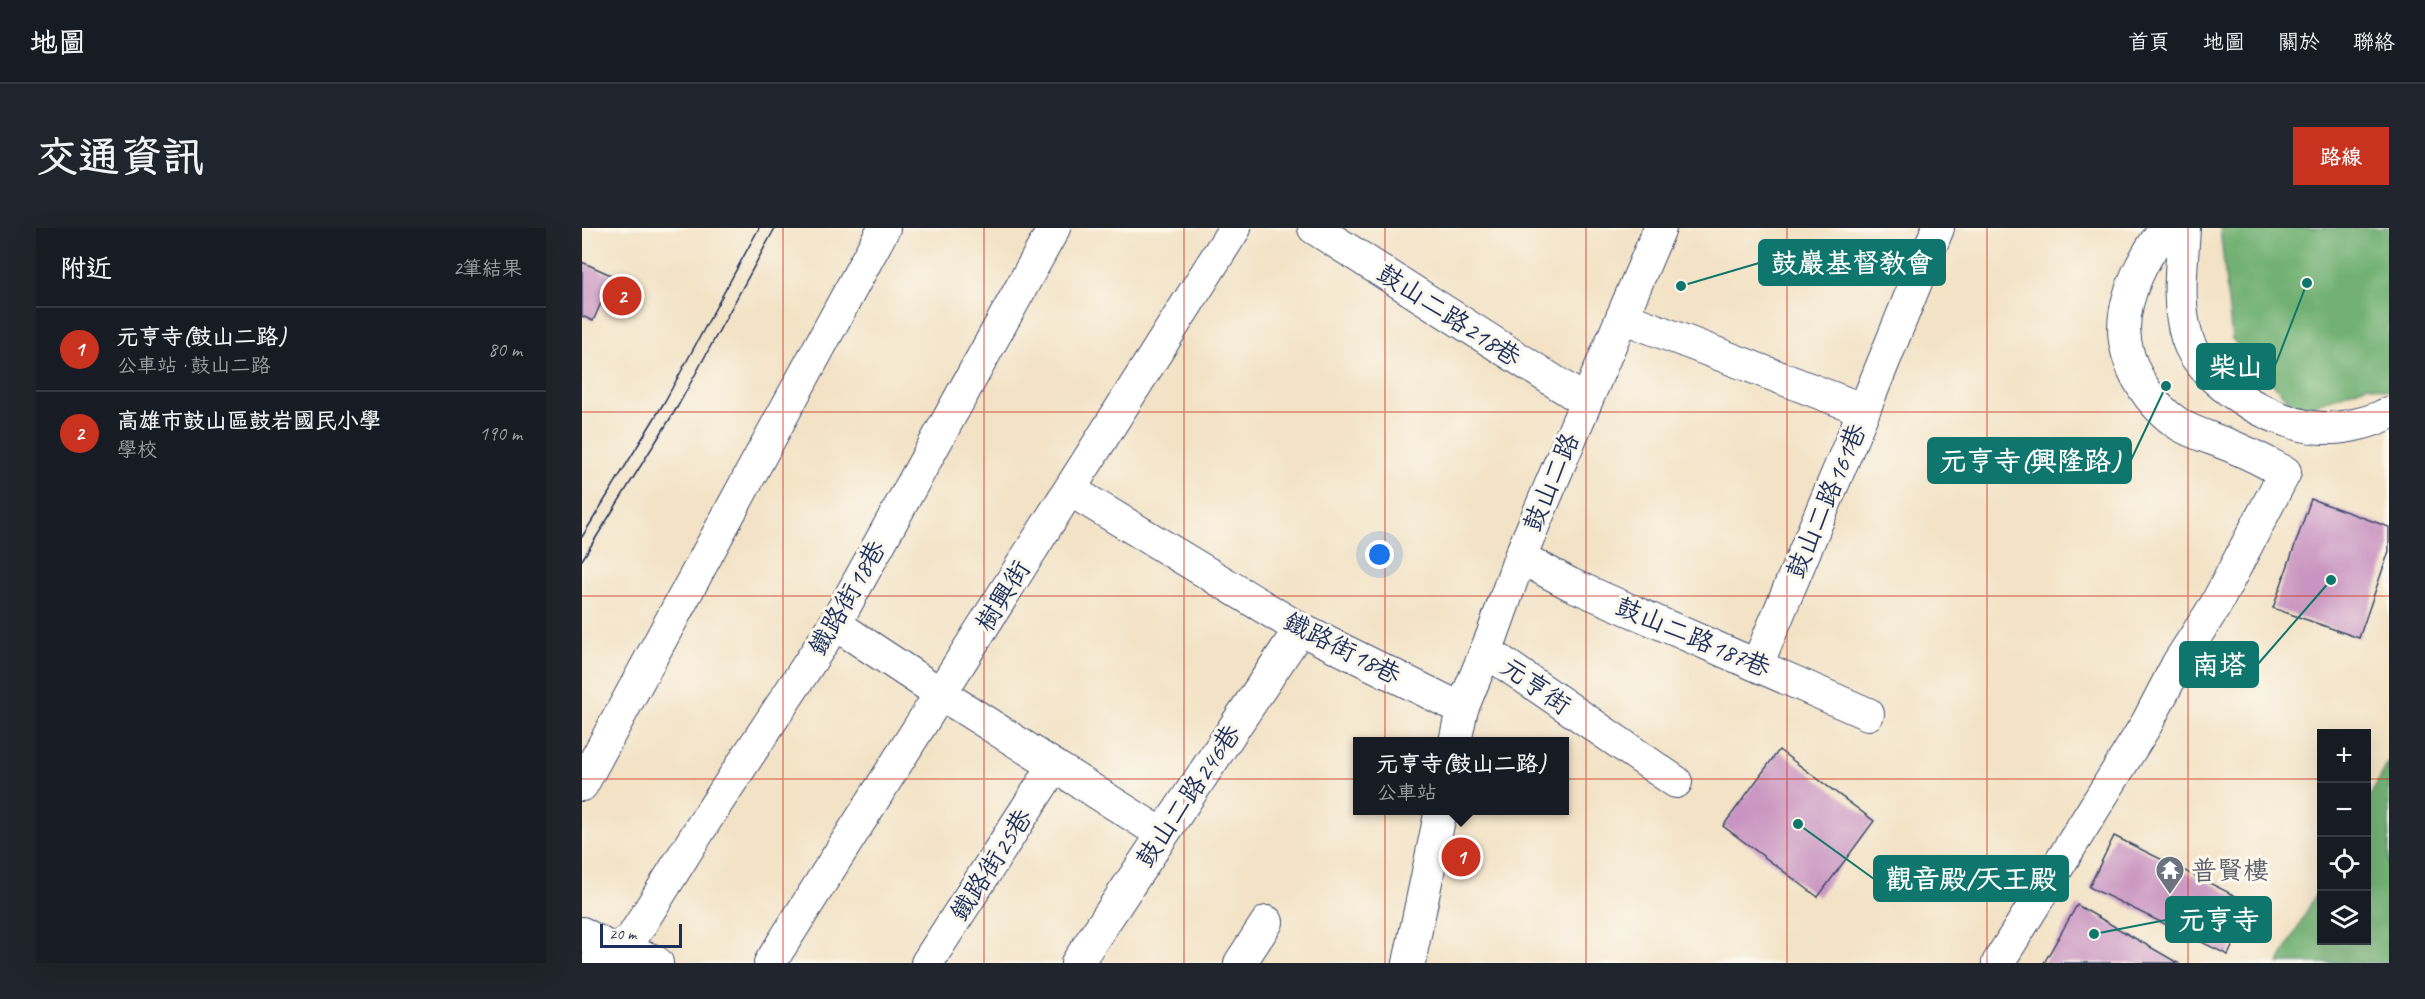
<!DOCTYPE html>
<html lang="zh-TW">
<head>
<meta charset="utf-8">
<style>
  body { margin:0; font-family:Caveat,"LXGW WenKai TC",sans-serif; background:#20242c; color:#f1f3f6 }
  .controls { position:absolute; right:18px; bottom:18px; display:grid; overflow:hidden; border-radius:0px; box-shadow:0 6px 24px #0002 }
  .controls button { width:54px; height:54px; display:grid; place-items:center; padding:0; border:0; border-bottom:2px solid #363941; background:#171b24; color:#f1f3f6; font:30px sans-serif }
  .scale { position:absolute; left:18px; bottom:15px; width:82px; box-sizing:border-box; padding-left:6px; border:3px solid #1b2f5e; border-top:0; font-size:16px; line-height:21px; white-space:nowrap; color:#1b2f5e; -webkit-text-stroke:4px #fbf7ec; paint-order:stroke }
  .you { position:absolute; left:798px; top:327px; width:21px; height:21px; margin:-15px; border:4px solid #fff; border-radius:50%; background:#1a73e8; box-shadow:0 0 0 9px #1a73e833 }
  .badge { display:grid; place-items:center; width:39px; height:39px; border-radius:50%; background:#c8321e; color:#fff; font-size:20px; font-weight:700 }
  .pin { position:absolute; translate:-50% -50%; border:3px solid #fff; box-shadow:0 2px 6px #0006 }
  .popup { position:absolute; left:771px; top:509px; width:216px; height:78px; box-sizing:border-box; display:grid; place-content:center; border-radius:0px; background:#171b24; filter:drop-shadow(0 2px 4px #0005); font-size:20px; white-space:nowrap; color:#9ea1a6 }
  .popup b { font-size:22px; color:#f1f3f6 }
  .popup::after { content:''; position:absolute; left:50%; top:100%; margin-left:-12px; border:12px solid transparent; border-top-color:#171b24 }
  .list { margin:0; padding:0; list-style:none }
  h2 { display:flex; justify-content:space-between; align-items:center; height:78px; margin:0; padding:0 24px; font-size:26px }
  h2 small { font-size:20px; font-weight:400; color:#9ea1a6 }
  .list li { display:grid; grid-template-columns:39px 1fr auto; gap:18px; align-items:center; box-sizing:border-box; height:84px; padding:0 24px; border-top:2px solid #363941 }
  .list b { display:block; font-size:22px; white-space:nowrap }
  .list p { margin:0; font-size:20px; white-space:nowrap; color:#9ea1a6 }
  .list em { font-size:20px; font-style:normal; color:#9ea1a6 }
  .icon { flex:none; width:33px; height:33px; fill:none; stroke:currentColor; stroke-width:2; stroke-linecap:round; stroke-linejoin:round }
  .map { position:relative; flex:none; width:1807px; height:735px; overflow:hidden; border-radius:0px }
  header { display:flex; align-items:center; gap:36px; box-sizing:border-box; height:84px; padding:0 30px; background:#171b24; border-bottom:2px solid #363941 }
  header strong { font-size:28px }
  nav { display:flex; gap:33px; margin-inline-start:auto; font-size:21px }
  .intro { display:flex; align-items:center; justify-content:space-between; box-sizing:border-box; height:144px; padding:0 36px }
  h1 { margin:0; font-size:42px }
  .button { padding:15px 27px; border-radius:0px; background:#c8321e; color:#fff; font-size:21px; font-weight:700 }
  main { display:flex; gap:36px; padding:0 36px }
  aside { flex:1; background:#171b24; border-radius:0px; box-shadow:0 6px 24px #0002 }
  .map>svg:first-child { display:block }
  .forest { fill:#72b173; stroke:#467068; stroke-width:1.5 }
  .building { fill:#c994c1 }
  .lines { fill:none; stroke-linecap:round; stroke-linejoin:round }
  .minor-casing { stroke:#3b4a6d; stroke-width:34 }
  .minor { stroke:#fff; stroke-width:32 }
  .tram { stroke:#1b2f5e; stroke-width:1.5 }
  .grid { fill:none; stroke:#c8321e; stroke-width:1.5; stroke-opacity:0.55 }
  .labels { text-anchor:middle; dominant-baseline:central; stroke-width:6; stroke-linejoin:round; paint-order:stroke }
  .street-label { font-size:26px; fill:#1b2f5e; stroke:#fbf7ec }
  .worship-label { font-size:26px; fill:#5b616d; stroke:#fbf7ec; text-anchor:start }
  .leader { fill:none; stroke:#0f766e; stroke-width:2 }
  .callout-dot { fill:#0f766e; stroke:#fbf7ec; stroke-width:2 }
  .callout { fill:#0f766e; stroke:#0f766e; stroke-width:2 }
  .callout-label { font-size:27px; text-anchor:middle; font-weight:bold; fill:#fff }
</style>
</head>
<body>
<header>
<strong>地圖</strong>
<nav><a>首頁</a><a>地圖</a><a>關於</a><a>聯絡</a></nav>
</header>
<div class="intro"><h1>交通資訊</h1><a class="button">路線</a></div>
<main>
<aside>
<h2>附近<small>2筆結果</small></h2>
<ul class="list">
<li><span class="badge">1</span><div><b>元亨寺(鼓山二路)</b><p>公車站 · 鼓山二路</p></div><em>80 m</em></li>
<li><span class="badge">2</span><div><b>高雄市鼓山區鼓岩國民小學</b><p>學校</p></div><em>190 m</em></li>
</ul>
</aside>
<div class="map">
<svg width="1807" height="735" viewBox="0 0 1807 735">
  <rect width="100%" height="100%" fill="#fbf7ec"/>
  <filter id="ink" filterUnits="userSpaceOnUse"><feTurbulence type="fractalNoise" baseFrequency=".0167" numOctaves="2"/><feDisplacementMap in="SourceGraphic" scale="12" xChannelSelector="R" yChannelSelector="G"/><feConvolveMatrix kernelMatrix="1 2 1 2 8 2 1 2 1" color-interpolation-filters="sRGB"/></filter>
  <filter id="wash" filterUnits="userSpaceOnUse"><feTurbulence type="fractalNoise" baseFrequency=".008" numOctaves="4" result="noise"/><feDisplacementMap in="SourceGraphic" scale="24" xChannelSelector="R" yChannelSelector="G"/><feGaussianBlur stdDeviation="1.35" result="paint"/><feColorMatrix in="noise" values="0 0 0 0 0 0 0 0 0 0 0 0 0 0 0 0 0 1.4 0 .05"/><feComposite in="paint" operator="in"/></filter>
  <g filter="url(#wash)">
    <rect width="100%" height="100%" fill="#f3e2c5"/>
    <g class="forest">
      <polygon points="1638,0 1807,0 1807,163 1786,157 1716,183 1650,111"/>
      <polygon points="1807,533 1807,735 1697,735 1739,657 1740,712 1784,712 1785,574"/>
    </g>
    <g id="blocks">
      <g class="building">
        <polygon points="0,34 31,48 11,93 0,88"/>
        <polygon points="1729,271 1807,299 1807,323 1777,410 1691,380"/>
        <polygon points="1197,522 1292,593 1236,669 1141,598"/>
        <polygon points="1532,608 1670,676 1646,727 1507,659"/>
        <polygon points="1495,677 1596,735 1462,735"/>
      </g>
    </g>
  </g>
  <g filter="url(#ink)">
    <use href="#blocks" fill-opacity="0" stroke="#3b4a6d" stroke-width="1.5"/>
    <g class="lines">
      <g class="minor-casing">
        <g id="minor">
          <polyline points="732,0 1003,173"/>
          <path d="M1602,0c-2,37 -8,74 3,110 14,46 89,88 135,90 21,1 48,-5 67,-15"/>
          <polyline points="1040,89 1282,182 1175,437"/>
          <polyline points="1282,182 1356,0"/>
          <polyline points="488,262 718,401 880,481"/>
          <polyline points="938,329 988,356 1286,486"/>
          <polyline points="253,396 359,466 580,606"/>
          <polyline points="904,423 1094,554"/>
          <polyline points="873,514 880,481 910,408 938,329 1078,0"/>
          <polyline points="0,557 302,0"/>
          <polyline points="0,705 33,723 68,731 75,735"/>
          <polyline points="14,735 50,710 125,590 253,396 472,0"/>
          <polyline points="188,735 653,0"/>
          <polyline points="345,735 472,538"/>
          <polyline points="495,735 718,401"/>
          <polyline points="658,735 685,694"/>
          <polyline points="827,735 859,582"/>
          <path d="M1416,735l149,-240 31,-60 37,-57 70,-134c-20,-10 -38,-20 -59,-28 -15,-6 -33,-11 -46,-19 -31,-20 -55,-59 -56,-96 0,-35 21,-75 42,-101"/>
        </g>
      </g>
      <use href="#minor" class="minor"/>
      <g class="tram">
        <polyline points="0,309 83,173 177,0"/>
        <polyline points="0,332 96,178 193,0"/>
      </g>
    </g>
  </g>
  <path class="grid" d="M201,0v735M402,0v735M602,0v735M803,0v735M1004,0v735M1205,0v735M1405,0v735M1606,0v735M0,184h1807M0,368h1807M0,551h1740M1784,551h23"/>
  <defs>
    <g id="temple-pin" transform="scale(1.5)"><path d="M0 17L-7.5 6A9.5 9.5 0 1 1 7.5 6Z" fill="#6b7280" stroke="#fbf7ec"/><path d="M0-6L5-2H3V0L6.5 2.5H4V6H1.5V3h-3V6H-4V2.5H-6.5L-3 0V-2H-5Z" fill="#fff"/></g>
  </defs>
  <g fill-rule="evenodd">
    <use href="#temple-pin" x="1588" y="642"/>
  </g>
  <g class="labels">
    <g class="street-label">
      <text transform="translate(867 87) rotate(33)">鼓山二路218巷</text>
      <text transform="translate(969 254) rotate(-67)">鼓山二路</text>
      <text transform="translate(1244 273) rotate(-67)">鼓山二路161巷</text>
      <text transform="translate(421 368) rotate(-58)">樹興街</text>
      <text transform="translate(265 370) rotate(-60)">鐵路街18巷</text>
      <text transform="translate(1111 409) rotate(23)">鼓山二路187巷</text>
      <text transform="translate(760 420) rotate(27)">鐵路街18巷</text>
      <text transform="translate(954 458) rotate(35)">元亨街</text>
      <text transform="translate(606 568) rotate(-56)">鼓山二路246巷</text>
      <text transform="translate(409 637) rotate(-57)">鐵路街25巷</text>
    </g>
    <g class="worship-label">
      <text x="1609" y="642">普賢樓</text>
    </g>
  </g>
  <path class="leader" d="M1099 58L1177 35M1725 55L1693 138M1584 158L1549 232M1749 352L1676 436M1216 596L1292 651M1512 706L1584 692"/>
  <g class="callout-dot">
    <circle cx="1099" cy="58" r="6"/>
    <circle cx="1725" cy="55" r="6"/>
    <circle cx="1584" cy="158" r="6"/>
    <circle cx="1749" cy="352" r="6"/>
    <circle cx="1216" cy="596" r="6"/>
    <circle cx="1512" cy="706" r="6"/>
  </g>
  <g class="callout">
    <rect x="1177" y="12" width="186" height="45" rx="6"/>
    <rect x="1615" y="116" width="78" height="45" rx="6"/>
    <rect x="1346" y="210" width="203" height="45" rx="6"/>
    <rect x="1598" y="414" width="78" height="45" rx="6"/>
    <rect x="1292" y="628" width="194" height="45" rx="6"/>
    <rect x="1584" y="669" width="105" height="45" rx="6"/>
  </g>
  <g class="callout-label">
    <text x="1270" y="44">鼓巖基督教會</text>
    <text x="1654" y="148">柴山</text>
    <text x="1448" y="242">元亨寺(興隆路)</text>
    <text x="1637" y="446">南塔</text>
    <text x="1389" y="660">觀音殿/天王殿</text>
    <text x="1637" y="701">元亨寺</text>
  </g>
</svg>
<div class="controls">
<button>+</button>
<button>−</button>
<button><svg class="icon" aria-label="locate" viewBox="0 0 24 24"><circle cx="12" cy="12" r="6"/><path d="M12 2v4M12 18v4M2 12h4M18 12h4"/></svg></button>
<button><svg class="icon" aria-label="layers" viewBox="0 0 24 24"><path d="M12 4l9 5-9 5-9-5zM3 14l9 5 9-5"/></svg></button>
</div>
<div class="scale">20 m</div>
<div class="you"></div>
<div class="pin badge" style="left:879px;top:629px">1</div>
<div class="popup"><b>元亨寺(鼓山二路)</b>公車站</div>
<div class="pin badge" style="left:40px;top:68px">2</div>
</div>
</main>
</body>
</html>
